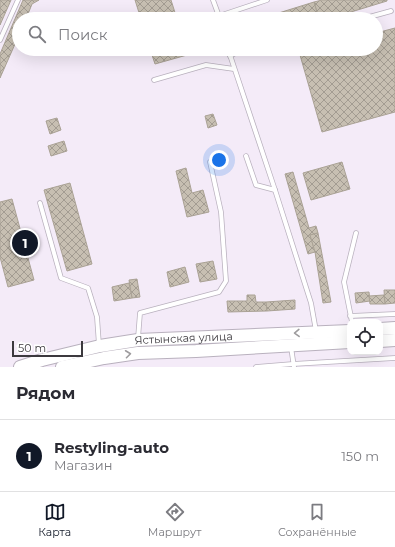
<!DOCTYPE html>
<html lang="ru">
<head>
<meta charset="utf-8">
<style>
  body { margin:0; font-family:Montserrat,sans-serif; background:#f2f2f3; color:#2b2b33 }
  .controls { position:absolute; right:12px; bottom:12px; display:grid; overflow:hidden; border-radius:8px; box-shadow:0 4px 16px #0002 }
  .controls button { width:36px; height:36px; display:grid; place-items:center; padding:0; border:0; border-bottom:1px solid #e1e1e2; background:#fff; color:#2b2b33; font:20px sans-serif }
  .scale { position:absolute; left:12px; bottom:10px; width:71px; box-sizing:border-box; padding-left:4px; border:2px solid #3c393e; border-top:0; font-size:11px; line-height:14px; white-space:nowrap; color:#3c393e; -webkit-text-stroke:3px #fff; paint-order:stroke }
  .you { position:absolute; left:219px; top:160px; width:14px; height:14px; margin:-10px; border:3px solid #fff; border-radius:50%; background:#1a73e8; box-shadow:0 0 0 6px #1a73e833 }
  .badge { display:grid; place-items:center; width:26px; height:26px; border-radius:50%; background:#111827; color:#fff; font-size:13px; font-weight:700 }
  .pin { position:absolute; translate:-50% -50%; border:2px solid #fff; box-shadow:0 1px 4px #0006 }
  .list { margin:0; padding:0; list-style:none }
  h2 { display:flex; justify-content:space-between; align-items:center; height:52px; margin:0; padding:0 16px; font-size:17px }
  h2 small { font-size:13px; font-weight:400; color:#7c7c81 }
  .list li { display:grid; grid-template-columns:26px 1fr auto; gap:12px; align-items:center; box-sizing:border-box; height:72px; padding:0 16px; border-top:1px solid #e1e1e2 }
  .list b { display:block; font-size:15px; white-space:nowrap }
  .list p { margin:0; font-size:13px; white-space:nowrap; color:#7c7c81 }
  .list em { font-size:13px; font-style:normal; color:#7c7c81 }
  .icon { flex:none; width:22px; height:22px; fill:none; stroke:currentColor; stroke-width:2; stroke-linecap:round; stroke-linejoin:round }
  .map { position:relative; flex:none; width:395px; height:367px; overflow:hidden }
  .search { position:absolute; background:#fff; box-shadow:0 4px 16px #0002; left:12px; right:12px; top:12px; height:44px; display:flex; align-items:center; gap:10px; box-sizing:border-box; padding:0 14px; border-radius:22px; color:#7c7c81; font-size:15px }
  .sheet { height:124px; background:#fff }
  nav { display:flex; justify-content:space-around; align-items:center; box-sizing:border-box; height:56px; border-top:1px solid #e1e1e2; background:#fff; font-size:11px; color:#7c7c81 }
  nav a { display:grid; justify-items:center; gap:2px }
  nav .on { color:#111827 }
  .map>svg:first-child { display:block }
  .building { fill:url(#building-cross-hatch); stroke:#aaa295 }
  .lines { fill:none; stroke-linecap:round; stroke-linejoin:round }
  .lane-casing { stroke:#b9b1be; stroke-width:5.5 }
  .primary-casing { stroke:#b9b1be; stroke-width:14 }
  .lane { stroke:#fff; stroke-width:4 }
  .primary { stroke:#fff; stroke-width:12 }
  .oneway { stroke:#9e9c9e }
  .labels { text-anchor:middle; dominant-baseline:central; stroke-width:3; stroke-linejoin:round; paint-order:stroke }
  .street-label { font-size:11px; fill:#3c393e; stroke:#fff }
</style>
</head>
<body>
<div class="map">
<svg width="395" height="367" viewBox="0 0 395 367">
  <defs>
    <pattern id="building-cross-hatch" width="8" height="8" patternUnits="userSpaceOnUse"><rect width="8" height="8" fill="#c7bfb2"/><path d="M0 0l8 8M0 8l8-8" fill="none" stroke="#a39c92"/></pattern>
  </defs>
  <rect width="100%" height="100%" fill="#f4ebf8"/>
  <g class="building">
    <polygon points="0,0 11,0 0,25"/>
    <polygon points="23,0 39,0 32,4 26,19 19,19 19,35 0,78 0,54"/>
    <polygon points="135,0 171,0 177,19 141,19"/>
    <polygon points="322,0 387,0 387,1 328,19 319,19 314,2"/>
    <polygon points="314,2 319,19 270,19 269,16"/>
    <polygon points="395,28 395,112 322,132 300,55 321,49 376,49 376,33"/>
    <polygon points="150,49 186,49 187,55 155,64"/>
    <polygon points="213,114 217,125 208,128 205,116"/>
    <polygon points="57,118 61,130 50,134 46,121"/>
    <polygon points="64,141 67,151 51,156 48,146"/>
    <polygon points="342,162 350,189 311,200 303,173"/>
    <polygon points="186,168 192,193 203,190 209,212 187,217 176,171"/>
    <polygon points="293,172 309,228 316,226 318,233 310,235 315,252 308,254 285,174"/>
    <polygon points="70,183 92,264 67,271 44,190"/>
    <polygon points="12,199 34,280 8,287 0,257 0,202"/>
    <polygon points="318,233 331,302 323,303 315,252 310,235"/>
    <polygon points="213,261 217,279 200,282 196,264"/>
    <polygon points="185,267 189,282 170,287 167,272"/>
    <polygon points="137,279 140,297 132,298 129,280"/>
    <polygon points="129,283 132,298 114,301 112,287"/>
    <polygon points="384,290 395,290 395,303 385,304"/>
    <polygon points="369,292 370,301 356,303 355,293"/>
    <polygon points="247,295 255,295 256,302 266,302 267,311 228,312 227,301 247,301"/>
    <polygon points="384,295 385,304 370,304 369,296"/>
    <polygon points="295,300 295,309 267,311 266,302"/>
  </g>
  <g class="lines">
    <g class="lane-casing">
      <g id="lane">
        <polyline points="213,0 220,19"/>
        <polyline points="219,16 267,0"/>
        <polyline points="362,19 391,11"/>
        <polyline points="0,40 18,0"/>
        <polyline points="228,49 275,190 311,303 316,331"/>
        <polyline points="230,56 242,49"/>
        <polyline points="154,80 206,65 234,69"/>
        <polyline points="246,156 256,185 275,190"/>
        <polyline points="40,203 61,278 88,288 97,317 99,345"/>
        <polyline points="350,316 395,314"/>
        <polyline points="352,322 344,282 356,233"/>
        <polyline points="138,338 140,313 219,292 226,281 221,212 210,162"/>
        <polyline points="291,347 294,367"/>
        <polyline points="256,367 293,364 395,358"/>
      </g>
    </g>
    <g class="primary-casing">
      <g id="primary">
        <polyline points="380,329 395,328"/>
        <polyline points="380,341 395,340"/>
        <path id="s1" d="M20,367l22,-7 58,-14 38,-6 212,-9"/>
        <polyline points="62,367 104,358 138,353 196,351 350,342"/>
      </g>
    </g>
    <use href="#lane" class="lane"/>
    <use href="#primary" class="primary"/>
  </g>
  <defs><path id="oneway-chevron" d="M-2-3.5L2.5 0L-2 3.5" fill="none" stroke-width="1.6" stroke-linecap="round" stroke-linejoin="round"/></defs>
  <g class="oneway">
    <use href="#oneway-chevron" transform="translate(297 333) rotate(178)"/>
    <use href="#oneway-chevron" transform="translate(128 354) rotate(-7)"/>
  </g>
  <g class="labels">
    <g class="street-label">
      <text stroke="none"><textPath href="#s1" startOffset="167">Ястынская улица</textPath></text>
    </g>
  </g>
</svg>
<div class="controls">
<button><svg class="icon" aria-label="locate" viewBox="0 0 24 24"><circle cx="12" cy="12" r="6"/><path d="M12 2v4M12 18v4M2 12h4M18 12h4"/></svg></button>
</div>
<div class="scale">50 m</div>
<div class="you"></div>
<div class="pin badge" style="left:25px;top:243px">1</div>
<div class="search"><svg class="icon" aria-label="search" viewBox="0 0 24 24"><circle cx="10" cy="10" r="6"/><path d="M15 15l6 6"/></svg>Поиск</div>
</div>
<section class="sheet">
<h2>Рядом<small></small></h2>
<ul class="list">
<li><span class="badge">1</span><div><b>Restyling-auto</b><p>Магазин</p></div><em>150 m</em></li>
</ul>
</section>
<nav>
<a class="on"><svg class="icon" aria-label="map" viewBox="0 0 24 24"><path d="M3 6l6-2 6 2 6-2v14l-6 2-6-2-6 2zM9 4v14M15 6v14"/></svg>Карта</a>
<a><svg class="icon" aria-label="directions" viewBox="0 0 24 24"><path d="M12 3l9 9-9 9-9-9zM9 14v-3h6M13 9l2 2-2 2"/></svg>Маршрут</a>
<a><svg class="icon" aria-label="saved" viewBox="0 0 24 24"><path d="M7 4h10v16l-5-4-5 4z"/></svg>Сохранённые</a>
</nav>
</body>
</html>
